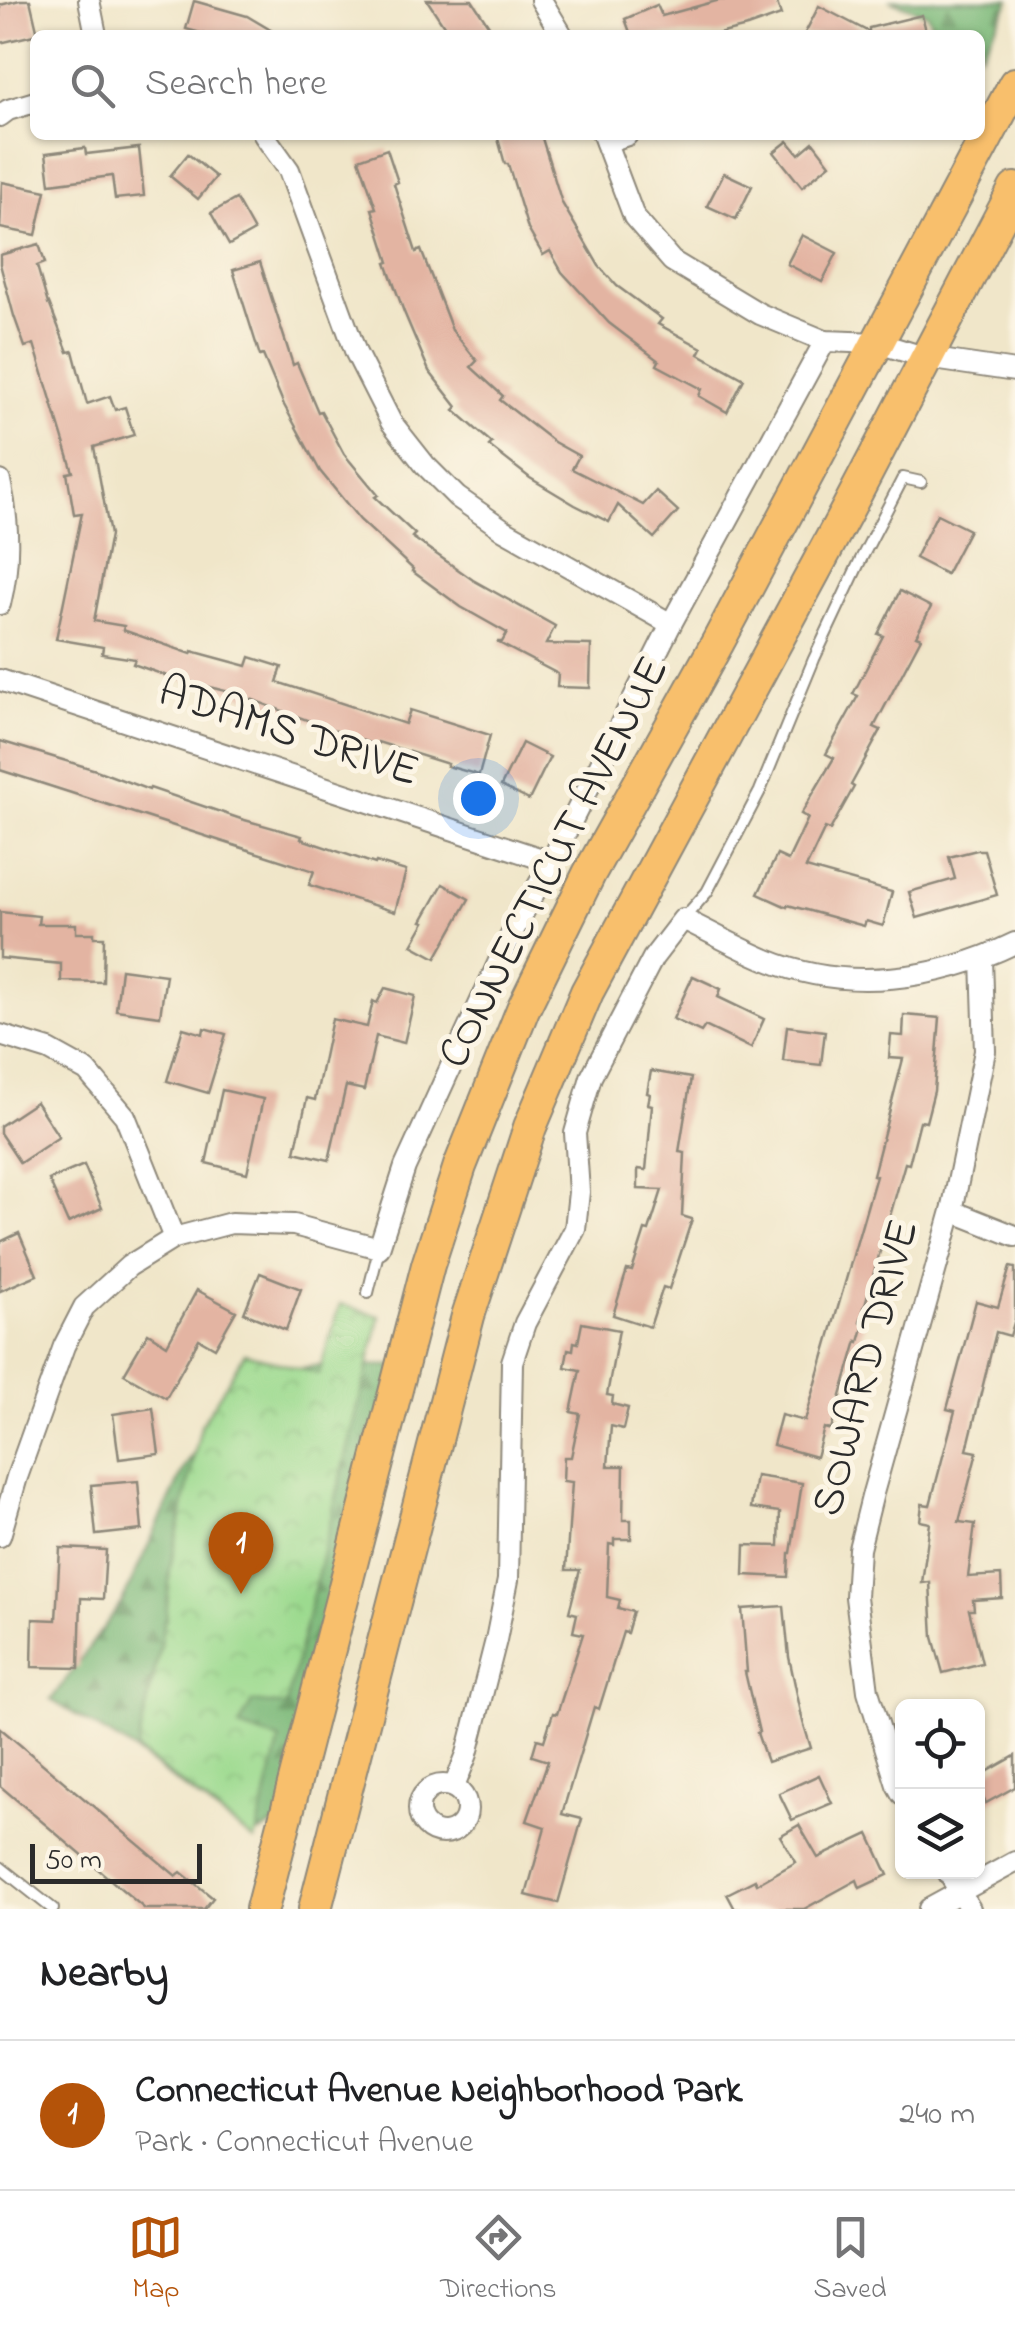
<!DOCTYPE html>
<html lang="en">
<head>
<meta charset="utf-8">
<style>
  body { margin:0; font-family:"Indie Flower",sans-serif; background:#f2f2f2; color:#202124 }
  .controls { position:absolute; right:30px; bottom:30px; display:grid; overflow:hidden; border-radius:15px; box-shadow:0 2px 8px #0004 }
  .controls button { width:90px; height:90px; display:grid; place-items:center; padding:0; border:0; border-bottom:2px solid #e0e0e0; background:#fff; color:#202124; font:50px sans-serif }
  .scale { position:absolute; left:30px; bottom:25px; width:172px; box-sizing:border-box; padding-left:10px; border:5px solid #2b2b2b; border-top:0; font-size:28px; line-height:35px; white-space:nowrap; color:#2b2b2b; -webkit-text-stroke:8px #fcf5e5; paint-order:stroke }
  .you { position:absolute; left:478px; top:798px; width:35px; height:35px; margin:-25px; border:8px solid #fff; border-radius:50%; background:#1a73e8; box-shadow:0 0 0 15px #1a73e833 }
  .badge { display:grid; place-items:center; width:65px; height:65px; border-radius:50%; background:#b45309; color:#fff; font-size:32px; font-weight:700 }
  .pin { position:absolute; translate:-50% -82px; filter:drop-shadow(0 2px 5px #0008) }
  .pin::after { content:''; position:absolute; top:52px; width:35px; height:30px; background:inherit; clip-path:polygon(0 0,100% 0,50% 100%) }
  .list { margin:0; padding:0; list-style:none }
  h2 { display:flex; justify-content:space-between; align-items:center; height:130px; margin:0; padding:0 40px; font-size:42px }
  h2 small { font-size:32px; font-weight:400; color:#757577 }
  .list li { display:grid; grid-template-columns:65px 1fr auto; gap:30px; align-items:center; box-sizing:border-box; height:150px; padding:0 40px; border-top:2px solid #e0e0e0 }
  .list b { display:block; font-size:38px; white-space:nowrap }
  .list p { margin:0; font-size:32px; white-space:nowrap; color:#757577 }
  .list em { font-size:32px; font-style:normal; color:#757577 }
  .icon { flex:none; width:55px; height:55px; fill:none; stroke:currentColor; stroke-width:2; stroke-linecap:round; stroke-linejoin:round }
  .map { position:relative; flex:none; width:1015px; height:1909px; overflow:hidden }
  .search { position:absolute; background:#fff; box-shadow:0 2px 8px #0004; left:30px; right:30px; top:30px; height:110px; display:flex; align-items:center; gap:25px; box-sizing:border-box; padding:0 35px; border-radius:15px; color:#757577; font-size:38px }
  .sheet { height:280px; background:#fff }
  nav { display:flex; justify-content:space-around; align-items:center; box-sizing:border-box; height:140px; border-top:2px solid #e0e0e0; background:#fff; font-size:28px; color:#757577 }
  nav a { display:grid; justify-items:center; gap:5px }
  nav .on { color:#b45309 }
  .map>svg:first-child { display:block }
  .forest { fill:url(#forest-firs); stroke:#547252; stroke-width:2.5 }
  .park { fill:url(#park-crowns); stroke:#64825d; stroke-width:2.5 }
  .building { fill:#e3b4a2 }
  .lines { fill:none; stroke-linecap:round; stroke-linejoin:round }
  .service-casing { stroke:#8e887a; stroke-width:14 }
  .minor-casing { stroke:#8e887a; stroke-width:24 }
  .primary-casing { stroke:#8e887a; stroke-width:36 }
  .service { stroke:#fff; stroke-width:10 }
  .minor { stroke:#fff; stroke-width:20 }
  .primary { stroke:#f8bf6c; stroke-width:32 }
  .labels { text-anchor:middle; dominant-baseline:central; stroke-width:10; stroke-linejoin:round; paint-order:stroke }
  .street-label { font-size:45px; fill:#2b2b2b; stroke:#fcf5e5 }
</style>
</head>
<body>
<div class="map">
<svg width="1015" height="1909" viewBox="0 0 1015 1909">
  <defs>
    <pattern id="forest-firs" width="22" height="20" patternUnits="userSpaceOnUse" patternTransform="scale(2.5)"><rect width="22" height="20" fill="#7dba7a"/><path d="M5 1l3.5 6h-7zM16 11l3.5 6h-7z" fill="#679764"/></pattern>
    <pattern id="park-crowns" width="20" height="18" patternUnits="userSpaceOnUse" patternTransform="scale(2.5)"><rect width="20" height="18" fill="#9cda8f"/><path d="M2 6a3 3 0 1 1 6 0M12 15a3 3 0 1 1 6 0" fill="none" stroke="#87bb7c"/></pattern>
  </defs>
  <rect width="100%" height="100%" fill="#fcf5e5"/>
  <filter id="ink" filterUnits="userSpaceOnUse"><feTurbulence type="fractalNoise" baseFrequency=".01" numOctaves="2"/><feDisplacementMap in="SourceGraphic" scale="20" xChannelSelector="R" yChannelSelector="G"/><feConvolveMatrix kernelMatrix="1 2 1 2 8 2 1 2 1" color-interpolation-filters="sRGB"/></filter>
  <filter id="wash" filterUnits="userSpaceOnUse"><feTurbulence type="fractalNoise" baseFrequency=".0048" numOctaves="4" result="noise"/><feDisplacementMap in="SourceGraphic" scale="40" xChannelSelector="R" yChannelSelector="G"/><feGaussianBlur stdDeviation="2.25" result="paint"/><feColorMatrix in="noise" values="0 0 0 0 0 0 0 0 0 0 0 0 0 0 0 0 0 1.4 0 .05"/><feComposite in="paint" operator="in"/></filter>
  <g filter="url(#wash)">
    <rect width="100%" height="100%" fill="#f0e6c9"/>
    <g class="forest">
      <polygon points="889,0 1010,0 980,55 980,35 937,35 927,14"/>
      <polygon points="320,1365 402,1366 285,1818 251,1838 129,1747 51,1700 122,1602 184,1469 239,1380"/>
    </g>
    <polygon class="park" points="340,1304 380,1316 286,1706 252,1702 239,1727 280,1740 255,1841 137,1750 160,1647 164,1620 166,1620 170,1568 201,1425 245,1353 319,1374"/>
    <g id="blocks">
      <g class="building">
        <polygon points="20,0 30,0 38,34 0,43 0,5"/>
        <polygon points="427,0 472,0 495,35 450,35"/>
        <polygon points="720,0 776,0 781,15 747,27 714,35 631,35 625,19 657,5 662,16"/>
        <polygon points="194,1 247,16 279,35 208,35 186,29"/>
        <polygon points="819,6 869,32 869,28 922,15 927,35 804,35"/>
        <polygon points="497,135 541,135 562,203 599,266 617,286 662,319 658,324 702,348 699,354 744,379 727,412 699,396 702,389 657,365 659,361 609,323 562,272 550,251 543,255 528,229 508,164 505,164"/>
        <polygon points="788,141 799,154 813,142 830,164 802,187 774,152"/>
        <polygon points="85,148 86,154 139,148 144,196 115,199 112,176 50,184 46,153"/>
        <polygon points="387,149 398,182 394,184 416,252 421,250 452,330 477,361 471,367 503,396 500,400 554,442 579,456 572,469 643,505 656,491 678,511 654,538 618,505 609,522 575,505 530,478 489,446 492,443 454,410 457,407 429,371 404,312 386,263 389,262 372,209 376,208 359,159"/>
        <polygon points="188,154 216,177 198,199 170,176"/>
        <polygon points="724,173 752,186 736,219 707,206"/>
        <polygon points="2,182 46,191 36,235 0,228"/>
        <polygon points="236,199 254,231 229,245 211,213"/>
        <polygon points="802,235 837,253 822,282 787,264"/>
        <polygon points="39,244 45,263 37,266 48,304 49,303 68,352 73,351 87,404 110,396 115,410 125,407 134,435 94,447 110,535 94,621 124,626 123,630 191,654 192,651 247,666 250,657 282,667 277,682 405,724 410,710 490,735 479,775 447,766 448,764 378,742 377,746 237,694 170,677 133,664 135,659 102,654 103,647 56,639 82,513 74,514 67,473 73,472 34,344 25,347 14,316 0,264 0,255"/>
        <polygon points="260,262 293,365 297,363 318,412 321,411 344,454 378,495 375,497 415,534 412,537 473,580 555,626 546,644 591,645 590,688 557,687 558,674 497,642 502,642 507,633 461,607 412,571 413,569 360,520 320,471 284,405 263,355 260,356 233,270"/>
        <polygon points="937,514 969,530 946,574 915,558"/>
        <polygon points="900,591 931,607 916,636 921,638 874,727 881,730 851,785 854,787 830,830 825,828 806,868 892,892 883,926 866,921 864,926 788,905 787,907 758,894 777,855 788,860 808,818 801,814 834,758 826,754 858,696 853,694 883,636 878,634"/>
        <polygon points="0,741 96,770 149,790 150,788 241,819 302,836 301,839 375,864 376,862 406,871 395,912 309,885 314,871 0,770"/>
        <polygon points="522,743 550,757 529,800 501,786"/>
        <polygon points="977,850 984,850 997,895 917,918 909,892 955,879 949,857"/>
        <polygon points="443,884 469,899 436,958 412,945 425,922 422,921"/>
        <polygon points="0,912 39,916 38,924 76,924 76,933 94,933 94,937 104,937 103,982 61,981 61,964 0,958"/>
        <polygon points="121,969 166,975 160,1016 116,1010"/>
        <polygon points="693,976 721,989 718,997 764,1019 751,1048 705,1026 701,1032 673,1019"/>
        <polygon points="385,988 415,996 404,1043 376,1036 364,1090 346,1086 329,1160 295,1152 307,1098 315,1100 332,1019 367,1027 373,1001 377,1003"/>
        <polygon points="904,1015 940,1018 934,1091 926,1122 920,1121 909,1164 905,1163 860,1322 864,1324 859,1342 857,1341 831,1430 824,1428 816,1457 773,1445 781,1415 805,1421 876,1176 873,1175 903,1059 889,1058 891,1035 903,1036"/>
        <polygon points="787,1026 825,1031 821,1065 783,1061"/>
        <polygon points="183,1028 203,1034 204,1028 226,1034 208,1093 167,1081"/>
        <polygon points="651,1071 691,1078 679,1152 685,1153 682,1216 692,1219 669,1289 663,1287 650,1327 613,1315 627,1270 632,1271 645,1230 649,1231 662,1190 638,1189 638,1169 646,1170 652,1105 648,1104 650,1094 647,1093"/>
        <polygon points="222,1090 263,1099 247,1173 206,1163"/>
        <polygon points="36,1102 59,1137 20,1163 0,1133 0,1126"/>
        <polygon points="84,1165 102,1208 68,1223 49,1180"/>
        <polygon points="19,1233 37,1275 0,1291 0,1242"/>
        <polygon points="1010,1267 1015,1268 1015,1319 1010,1336 996,1332 967,1450 977,1452 959,1522 975,1524 968,1577 1001,1575 1002,1598 973,1600 974,1610 969,1610 982,1663 943,1673 933,1637 930,1582 922,1583 930,1523 920,1521 922,1504 930,1505 955,1411 947,1409 976,1301 998,1307"/>
        <polygon points="260,1273 301,1289 286,1330 244,1313"/>
        <polygon points="197,1290 236,1311 215,1348 199,1339 166,1398 124,1374 148,1333 167,1345"/>
        <polygon points="582,1323 619,1330 607,1395 613,1396 612,1404 628,1408 623,1429 611,1426 608,1466 624,1466 623,1520 631,1520 631,1539 614,1539 614,1545 609,1544 607,1597 620,1600 618,1608 633,1612 627,1633 623,1632 599,1709 594,1707 562,1814 582,1819 558,1903 526,1895 545,1827 527,1821 548,1761 532,1756 537,1739 544,1741 553,1713 557,1714 583,1634 573,1632 577,1614 569,1612 580,1570 566,1570 572,1482 563,1481 564,1457 571,1457 580,1414 571,1412 580,1370 565,1367 568,1349 573,1350 574,1342 578,1343"/>
        <polygon points="153,1408 159,1454 119,1459 113,1414"/>
        <polygon points="756,1476 802,1483 791,1553 789,1553 788,1577 744,1575 745,1545 779,1546 780,1512 751,1508"/>
        <polygon points="138,1481 142,1530 96,1535 91,1485"/>
        <polygon points="60,1548 106,1550 103,1599 81,1598 79,1668 32,1667 33,1619 56,1620"/>
        <polygon points="784,1606 789,1657 803,1722 811,1748 767,1762 757,1733 759,1732 745,1672 747,1672 742,1609"/>
        <polygon points="0,1728 176,1876 181,1872 213,1898 204,1909 145,1909 0,1786"/>
        <polygon points="1015,1756 1015,1787 986,1803 978,1789 978,1777"/>
        <polygon points="819,1775 832,1803 792,1820 779,1793"/>
        <polygon points="799,1825 818,1858 869,1834 888,1875 860,1888 857,1880 804,1909 735,1909 727,1894 755,1880 757,1884 796,1862 780,1836"/>
      </g>
    </g>
  </g>
  <g filter="url(#ink)">
    <use href="#blocks" fill-opacity="0" stroke="#8e887a" stroke-width="2.5"/>
    <g class="lines">
      <g class="service-casing">
        <g id="service">
          <polyline points="683,919 707,892 760,791 814,659 859,563 903,478 921,482"/>
          <polyline points="368,1293 379,1249"/>
          <polyline points="0,1867 53,1909"/>
        </g>
      </g>
      <g class="minor-casing">
        <g id="minor">
          <polyline points="89,0 96,35"/>
          <polyline points="541,0 562,35"/>
          <polyline points="0,116 8,110 35,102"/>
          <polyline points="264,135 289,170 356,353 391,422 425,465 457,497 504,530 671,624"/>
          <polyline points="603,135 634,217 672,261 760,314 825,341 878,343 927,358 1015,371"/>
          <polyline points="606,142 627,135"/>
          <path d="M0,481c9,40 10,83 0,123"/>
          <polyline points="0,680 551,862"/>
          <polyline points="0,1035 49,1050 87,1071 125,1116 174,1238"/>
          <polyline points="952,1211 1015,1236"/>
          <polyline points="0,1536 17,1477 64,1346 84,1307 129,1266 174,1238 231,1223 294,1225 379,1248 405,1167 511,935 551,862 671,624 825,341"/>
          <circle cx="443" cy="1809" r="24"/>
          <path d="M454,1787l13,-33 29,-114 12,-60 4,-218 13,-39 50,-94 4,-37 -4,-59 16,-56 62,-119 30,-39c27,13 55,29 84,41 79,33 172,20 248,-17"/>
          <polyline points="902,1794 897,1785 868,1691 856,1597 859,1549 873,1493 952,1211 985,1051 982,959"/>
          <polyline points="948,1872 970,1909"/>
          <polyline points="929,1909 1015,1862"/>
        </g>
      </g>
      <g class="primary-casing">
        <g id="primary">
          <polyline points="262,1909 428,1265 460,1166 523,1009 589,874 718,642 1015,84"/>
          <polyline points="315,1909 468,1316 530,1127 587,992 845,514 1015,189"/>
        </g>
      </g>
      <use href="#service" class="service"/>
      <use href="#minor" class="minor"/>
      <use href="#primary" class="primary"/>
    </g>
  </g>
  <g class="labels">
    <g class="street-label">
      <text transform="translate(288 733) rotate(18)">ADAMS DRIVE</text>
      <text transform="translate(555 863) rotate(-63)">CONNECTICUT AVENUE</text>
      <text transform="translate(867 1368) rotate(-75)">SOWARD DRIVE</text>
    </g>
  </g>
</svg>
<div class="controls">
<button><svg class="icon" aria-label="locate" viewBox="0 0 24 24"><circle cx="12" cy="12" r="6"/><path d="M12 2v4M12 18v4M2 12h4M18 12h4"/></svg></button>
<button><svg class="icon" aria-label="layers" viewBox="0 0 24 24"><path d="M12 4l9 5-9 5-9-5zM3 14l9 5 9-5"/></svg></button>
</div>
<div class="scale">50 m</div>
<div class="you"></div>
<div class="pin badge" style="left:241px;top:1594px">1</div>
<div class="search"><svg class="icon" aria-label="search" viewBox="0 0 24 24"><circle cx="10" cy="10" r="6"/><path d="M15 15l6 6"/></svg>Search here</div>
</div>
<section class="sheet">
<h2>Nearby<small></small></h2>
<ul class="list">
<li><span class="badge">1</span><div><b>Connecticut Avenue Neighborhood Park</b><p>Park · Connecticut Avenue</p></div><em>240 m</em></li>
</ul>
</section>
<nav>
<a class="on"><svg class="icon" aria-label="map" viewBox="0 0 24 24"><path d="M3 6l6-2 6 2 6-2v14l-6 2-6-2-6 2zM9 4v14M15 6v14"/></svg>Map</a>
<a><svg class="icon" aria-label="directions" viewBox="0 0 24 24"><path d="M12 3l9 9-9 9-9-9zM9 14v-3h6M13 9l2 2-2 2"/></svg>Directions</a>
<a><svg class="icon" aria-label="saved" viewBox="0 0 24 24"><path d="M7 4h10v16l-5-4-5 4z"/></svg>Saved</a>
</nav>
</body>
</html>
